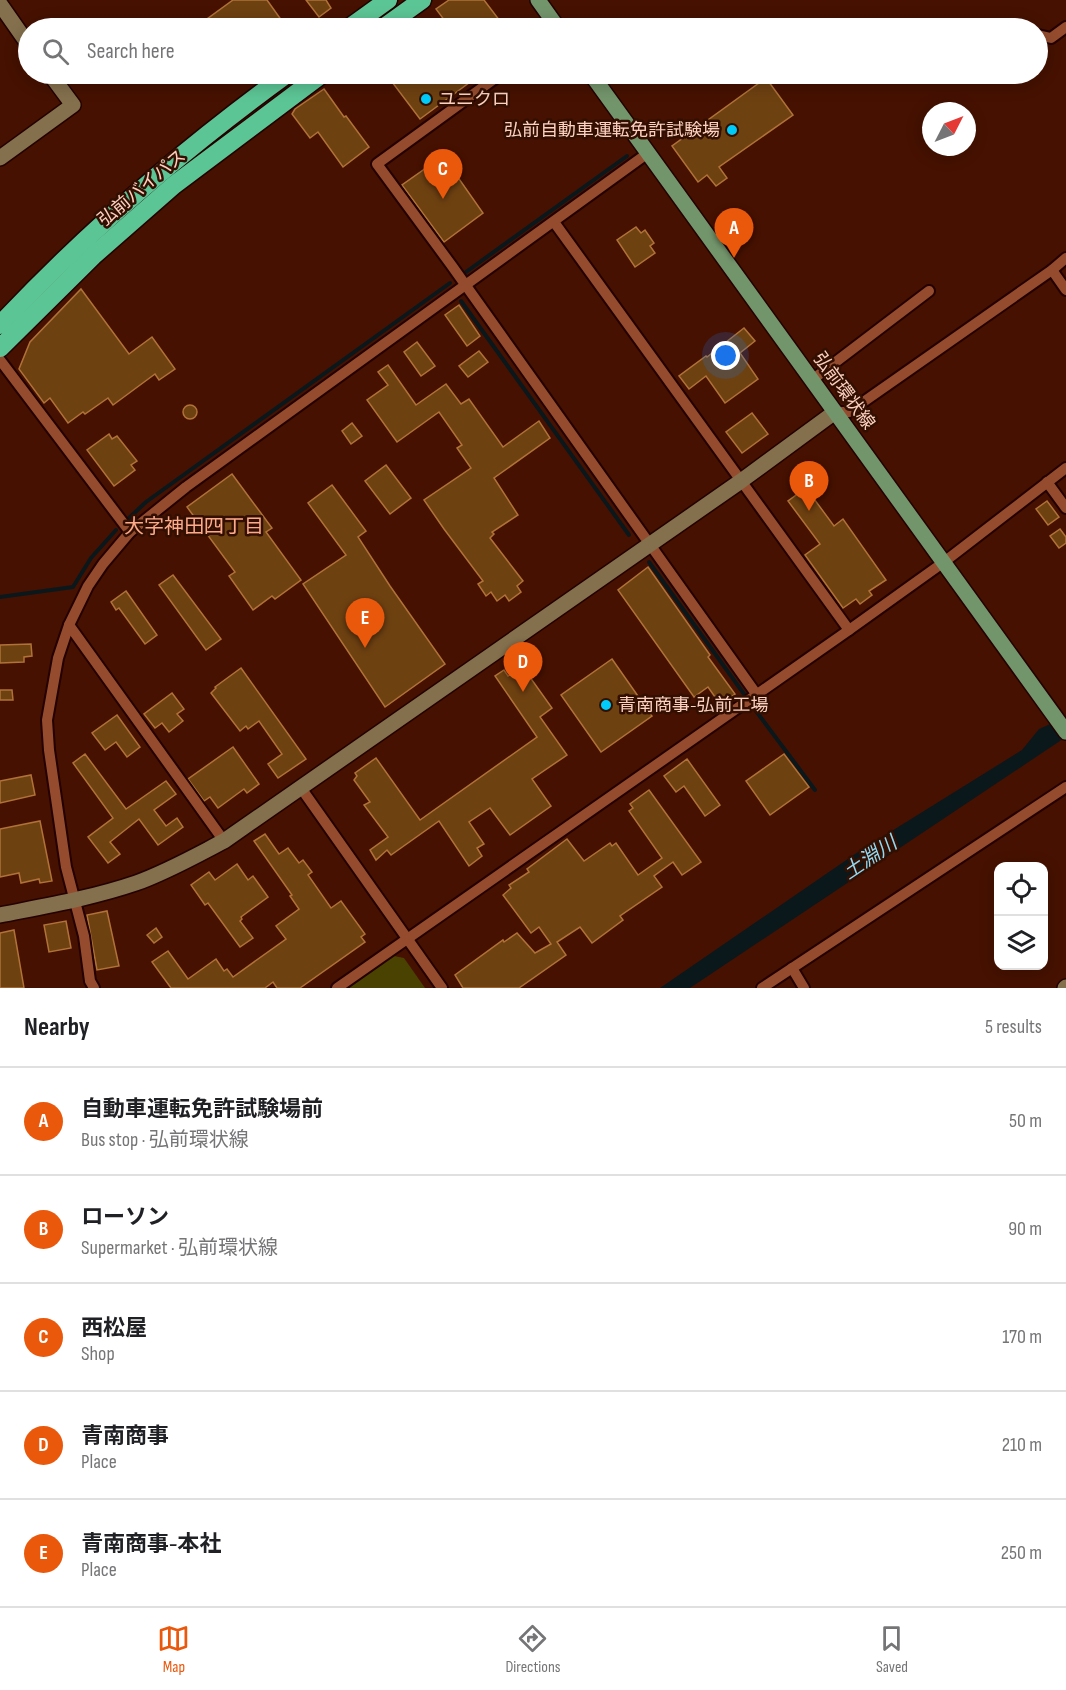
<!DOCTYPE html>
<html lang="en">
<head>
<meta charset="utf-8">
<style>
  body { margin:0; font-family:"Sofia Sans Condensed","Noto Sans JP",sans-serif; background:#f6f6f6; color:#202124 }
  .controls { position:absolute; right:18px; bottom:18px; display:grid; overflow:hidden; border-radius:12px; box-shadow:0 3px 15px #0003 }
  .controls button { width:54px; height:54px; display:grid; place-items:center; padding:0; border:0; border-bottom:2px solid #e0e0e0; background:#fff; color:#202124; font:30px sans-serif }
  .compass { position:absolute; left:922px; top:102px; width:54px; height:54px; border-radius:50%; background:#fff; box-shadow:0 3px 15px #0003; rotate:48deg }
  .you { position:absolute; left:726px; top:356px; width:21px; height:21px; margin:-15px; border:4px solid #fff; border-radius:50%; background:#1a73e8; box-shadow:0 0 0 9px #1a73e833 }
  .badge { display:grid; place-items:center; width:39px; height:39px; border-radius:50%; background:#ea580c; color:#fff; font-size:20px; font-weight:700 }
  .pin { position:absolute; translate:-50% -50px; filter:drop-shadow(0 2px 3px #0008) }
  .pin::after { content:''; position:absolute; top:32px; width:21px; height:18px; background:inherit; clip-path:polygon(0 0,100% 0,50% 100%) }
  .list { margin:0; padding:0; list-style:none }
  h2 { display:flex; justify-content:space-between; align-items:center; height:78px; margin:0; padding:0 24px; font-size:26px }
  h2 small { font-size:20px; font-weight:400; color:#757577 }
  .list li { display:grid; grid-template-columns:39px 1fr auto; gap:18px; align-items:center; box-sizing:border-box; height:108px; padding:0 24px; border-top:2px solid #e0e0e0 }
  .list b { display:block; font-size:22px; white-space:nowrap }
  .list p { margin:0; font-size:20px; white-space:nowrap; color:#757577 }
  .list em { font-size:20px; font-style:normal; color:#757577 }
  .icon { flex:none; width:33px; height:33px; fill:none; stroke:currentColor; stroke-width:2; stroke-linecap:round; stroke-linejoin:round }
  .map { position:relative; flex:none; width:1066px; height:988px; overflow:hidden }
  .search { position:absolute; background:#fff; box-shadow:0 3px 15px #0003; left:18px; right:18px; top:18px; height:66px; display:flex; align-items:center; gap:15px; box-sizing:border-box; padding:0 21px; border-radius:33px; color:#757577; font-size:22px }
  .sheet { height:618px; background:#fff }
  nav { display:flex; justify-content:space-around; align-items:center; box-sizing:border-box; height:84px; border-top:2px solid #e0e0e0; background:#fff; font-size:16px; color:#757577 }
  nav a { display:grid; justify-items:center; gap:3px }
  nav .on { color:#ea580c }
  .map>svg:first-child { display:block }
  .green { fill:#4a4200 }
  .water { fill:#0a181c }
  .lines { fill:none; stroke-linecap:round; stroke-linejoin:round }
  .stream { stroke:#0a181c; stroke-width:4 }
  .building { fill:#6e4111; stroke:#b07238; stroke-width:1.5 }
  .street-casing { stroke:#230200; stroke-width:14 }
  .secondary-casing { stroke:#230200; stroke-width:18 }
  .primary-casing { stroke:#230200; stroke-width:18 }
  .highway-casing { stroke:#230200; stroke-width:21 }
  .street { stroke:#954c2e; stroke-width:10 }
  .secondary { stroke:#84704d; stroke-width:15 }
  .primary { stroke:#73956c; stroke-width:15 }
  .highway { stroke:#5cc596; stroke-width:18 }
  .poi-dot { fill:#01cbf9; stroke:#330f01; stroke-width:2 }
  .labels { text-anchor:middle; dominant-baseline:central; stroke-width:5; stroke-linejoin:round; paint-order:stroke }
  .poi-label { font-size:18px; fill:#fcd1c0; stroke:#330f01; text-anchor:start }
  .street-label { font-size:18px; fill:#fcd1c0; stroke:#330f01 }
  .neighbourhood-label { font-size:20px; fill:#fdaa8a; stroke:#330f01 }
  .water-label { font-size:20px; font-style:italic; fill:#90daf4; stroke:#330f01 }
</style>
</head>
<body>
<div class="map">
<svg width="1066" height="988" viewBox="0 0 1066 988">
  <rect width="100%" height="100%" fill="#461100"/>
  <polygon class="green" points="394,956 404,958 425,988 349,988"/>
  <polygon class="water" points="1066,717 1066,737 690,988 660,988 858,852 1022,750 1039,729"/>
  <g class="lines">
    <g class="stream">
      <polyline points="466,272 627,156"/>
      <polyline points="461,301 629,535"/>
      <polyline points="129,518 146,502 450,283"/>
      <polyline points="649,562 744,694"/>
      <polyline points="0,597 73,587 91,558 116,530"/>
      <polyline points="753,707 815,790"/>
    </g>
  </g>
  <g class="building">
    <polygon points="233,0 267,0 287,28 214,28 207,19"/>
    <polygon points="306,0 326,0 331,8 319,17"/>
    <polygon points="449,0 484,0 500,21 489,28 434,28 445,21 436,9"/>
    <polygon points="395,74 481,74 420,119 389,78"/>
    <polygon points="766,78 793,115 719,167 727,178 716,186 707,175 698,182 672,146"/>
    <polygon points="324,89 344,117 346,116 369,147 343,167 318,132 310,138 292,114 295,109"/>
    <polygon points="443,156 483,213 444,242 402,185"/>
    <polygon points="636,227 641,233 645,230 654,243 650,246 655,253 635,267 617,240"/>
    <polygon points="81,289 129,354 152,337 175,369 159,380 155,374 113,405 108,398 85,414 83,412 68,423 50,398 44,403 19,369 30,342"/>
    <polygon points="459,305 480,336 467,346 445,315"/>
    <polygon points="744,328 755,341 740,353 758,379 725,403 706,376 689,389 679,376 706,356 707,357"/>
    <polygon points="417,342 435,366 421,376 404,352"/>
    <polygon points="479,351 488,362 468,377 459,366"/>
    <polygon points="388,365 416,405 446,384 461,404 469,399 503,447 539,421 550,438 494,478 518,515 492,532 494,534 490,538 523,581 517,586 521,592 509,601 505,595 497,601 491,592 486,596 478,584 483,581 444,529 424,500 471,468 457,448 462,445 439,412 397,442 367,400 388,385 378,372"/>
    <circle cx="190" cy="412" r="7"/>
    <polygon points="752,413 768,434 742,453 726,432"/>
    <polygon points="352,423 362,436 351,444 342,431"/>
    <polygon points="109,434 112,439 117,436 137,461 131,465 135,470 114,486 87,450"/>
    <polygon points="386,465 411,498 390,514 365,481"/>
    <polygon points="232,474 272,528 266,532 301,580 275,599 272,596 253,610 229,576 235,572 187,507"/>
    <polygon points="332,485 366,531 358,537 390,586 445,664 385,707 303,584 346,555 308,503"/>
    <polygon points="806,488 834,526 843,519 886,580 869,591 872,595 860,604 856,599 843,608 805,555 820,544 788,501"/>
    <polygon points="1047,501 1059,517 1048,525 1036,509"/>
    <polygon points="1060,529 1066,537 1066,543 1059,548 1050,536"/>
    <polygon points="648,567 710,655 708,657 735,694 720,704 708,687 694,697 618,590"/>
    <polygon points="173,575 221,639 206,650 159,585"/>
    <polygon points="126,591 157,635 145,644 119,608 116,610 111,602"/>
    <polygon points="31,644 32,656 24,657 24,662 0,663 0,645"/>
    <polygon points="612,659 652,716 601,752 561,695"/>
    <polygon points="522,666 552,708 540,717 567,755 532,779 551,806 510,835 490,808 469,822 484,844 477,848 482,856 469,866 439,821 391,855 387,850 376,860 370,850 388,837 364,805 370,802 354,780 357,776 355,773 376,758 420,820 537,737 495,676 504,670 508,676"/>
    <polygon points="241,668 306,759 278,778 268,764 282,754 259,721 248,729 246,726 240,731 211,693 216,688 215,687"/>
    <polygon points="0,690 12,690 13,700 0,700"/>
    <polygon points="172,693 184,709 177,714 183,721 169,732 162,723 155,728 144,714"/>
    <polygon points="117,715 140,747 127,757 116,742 105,750 92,733"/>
    <polygon points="233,747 259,784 247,793 244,789 218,808 210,797 204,801 188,779"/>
    <polygon points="85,754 126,809 166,781 176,794 154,810 166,826 177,818 183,827 158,845 139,819 110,842 120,854 108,863 88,837 113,818 73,763"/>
    <polygon points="784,754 809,787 770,815 746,781"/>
    <polygon points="687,759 720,805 705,816 684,786 676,792 664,776"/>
    <polygon points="31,775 35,795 0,803 0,781"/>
    <polygon points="649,790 701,862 682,875 673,862 654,876 662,887 620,916 623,920 592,943 580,927 557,942 566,955 519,988 463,988 455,975 503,940 504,942 517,933 535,953 551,944 539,927 531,933 503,895 511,888 509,885 529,872 527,869 567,839 584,861 610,843 612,846 616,843 638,875 662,858 629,811 633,808 630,804"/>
    <polygon points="40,821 52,881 40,883 39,879 21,883 19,873 0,877 0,829"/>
    <polygon points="265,834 279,854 288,848 299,863 303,860 312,872 308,875 331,908 341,901 365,934 361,937 365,942 300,988 277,988 273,982 265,988 171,988 152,962 168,951 188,979 216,959 224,971 227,969 233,977 286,939 276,926 299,909 290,896 292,895 254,841"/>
    <polygon points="237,864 248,880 253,876 268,897 241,917 242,919 240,921 253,938 240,947 208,903 205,905 191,885 209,872 215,880"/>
    <polygon points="107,911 119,966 97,970 87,915"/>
    <polygon points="66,921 71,948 49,952 44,925"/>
    <polygon points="156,928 162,937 154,943 147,935"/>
    <polygon points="14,930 24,988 0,988 0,933"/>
  </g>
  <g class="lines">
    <g class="street-casing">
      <g id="street">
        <polyline points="1003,27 1012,28"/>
        <polyline points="1038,35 1051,38 1066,27"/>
        <polyline points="501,74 377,164 452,266 757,695"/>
        <polyline points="554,222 849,630"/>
        <polyline points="1052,270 1066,290"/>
        <polyline points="0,360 130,532"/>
        <polyline points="812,380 929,291"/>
        <polyline points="835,412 849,412 1052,270 1066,258"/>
        <polyline points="1047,482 1066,508"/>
        <polyline points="69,625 224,841"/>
        <polyline points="301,788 442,988"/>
        <polyline points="792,968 804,988"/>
        <polyline points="94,988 90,981 84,936 66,867 49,750 47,720 58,658 69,625 88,586 103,564 130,532 186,487 648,153"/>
        <polyline points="337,988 849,630 944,562 1066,468"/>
        <polyline points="762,988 1066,787"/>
      </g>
    </g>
    <g class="secondary-casing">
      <g id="secondary">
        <polyline points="0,4 28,44"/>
        <polyline points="0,158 73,105 50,74"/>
        <path d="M0,915c45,-9 92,-17 136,-32 31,-11 59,-27 88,-42l517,-360 94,-69"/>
        <polyline points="1065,988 1066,987"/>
      </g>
    </g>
    <g class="primary-casing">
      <g id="primary">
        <polyline points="538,0 558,28"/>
        <polyline points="591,74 1066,732"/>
      </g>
    </g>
    <g class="highway-casing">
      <g id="highway">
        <polyline points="349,28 388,0"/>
        <polyline points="383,28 422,0"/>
        <path d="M0,325c87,-93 184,-176 287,-251"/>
        <polyline points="0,348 93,256 174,185 322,74"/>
      </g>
    </g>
    <use href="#street" class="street"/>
    <use href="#secondary" class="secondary"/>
    <use href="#primary" class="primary"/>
    <use href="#highway" class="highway"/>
  </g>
  <g class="poi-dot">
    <circle cx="426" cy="99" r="6"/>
    <circle cx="732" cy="130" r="6"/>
    <circle cx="606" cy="705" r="6"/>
  </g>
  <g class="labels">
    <g class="poi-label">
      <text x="438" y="99">ユニクロ</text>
      <text x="720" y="130" text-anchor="end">弘前自動車運転免許試験場</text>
      <text x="618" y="705">青南商事-弘前工場</text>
    </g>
    <g class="street-label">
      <text transform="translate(142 188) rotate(-40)">弘前バイパス</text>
      <text transform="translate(844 391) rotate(54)">弘前環状線</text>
    </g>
    <g class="neighbourhood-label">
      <text x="194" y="527">大字神田四丁目</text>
    </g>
    <g class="water-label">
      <text transform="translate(870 858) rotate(-34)">土淵川</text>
    </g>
  </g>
</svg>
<div class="controls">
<button><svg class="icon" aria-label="locate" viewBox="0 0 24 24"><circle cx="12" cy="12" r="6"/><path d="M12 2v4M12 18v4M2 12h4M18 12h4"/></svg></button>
<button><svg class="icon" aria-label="layers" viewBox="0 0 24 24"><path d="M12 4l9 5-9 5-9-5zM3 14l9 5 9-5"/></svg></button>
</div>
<svg class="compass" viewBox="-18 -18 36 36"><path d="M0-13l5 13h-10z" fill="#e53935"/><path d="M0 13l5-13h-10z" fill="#757577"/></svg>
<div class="you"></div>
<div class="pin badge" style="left:734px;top:258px">A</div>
<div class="pin badge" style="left:809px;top:511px">B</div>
<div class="pin badge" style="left:443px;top:199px">C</div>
<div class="pin badge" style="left:523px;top:692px">D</div>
<div class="pin badge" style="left:365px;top:648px">E</div>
<div class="search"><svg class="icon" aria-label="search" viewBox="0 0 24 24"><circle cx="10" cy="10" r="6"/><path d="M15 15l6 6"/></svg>Search here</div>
</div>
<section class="sheet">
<h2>Nearby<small>5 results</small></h2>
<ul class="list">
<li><span class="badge">A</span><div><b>自動車運転免許試験場前</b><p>Bus stop · 弘前環状線</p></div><em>50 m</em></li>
<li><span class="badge">B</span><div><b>ローソン</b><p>Supermarket · 弘前環状線</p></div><em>90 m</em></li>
<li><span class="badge">C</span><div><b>西松屋</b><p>Shop</p></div><em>170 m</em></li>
<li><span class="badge">D</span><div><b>青南商事</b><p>Place</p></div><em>210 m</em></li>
<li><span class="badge">E</span><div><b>青南商事-本社</b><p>Place</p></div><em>250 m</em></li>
</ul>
</section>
<nav>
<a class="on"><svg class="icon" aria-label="map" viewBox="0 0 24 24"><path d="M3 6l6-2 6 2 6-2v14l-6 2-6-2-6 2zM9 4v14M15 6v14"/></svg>Map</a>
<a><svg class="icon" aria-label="directions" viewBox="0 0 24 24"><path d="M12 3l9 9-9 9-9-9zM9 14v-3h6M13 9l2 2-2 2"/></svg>Directions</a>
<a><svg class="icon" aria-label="saved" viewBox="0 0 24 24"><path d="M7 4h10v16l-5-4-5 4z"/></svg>Saved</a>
</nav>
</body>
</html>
